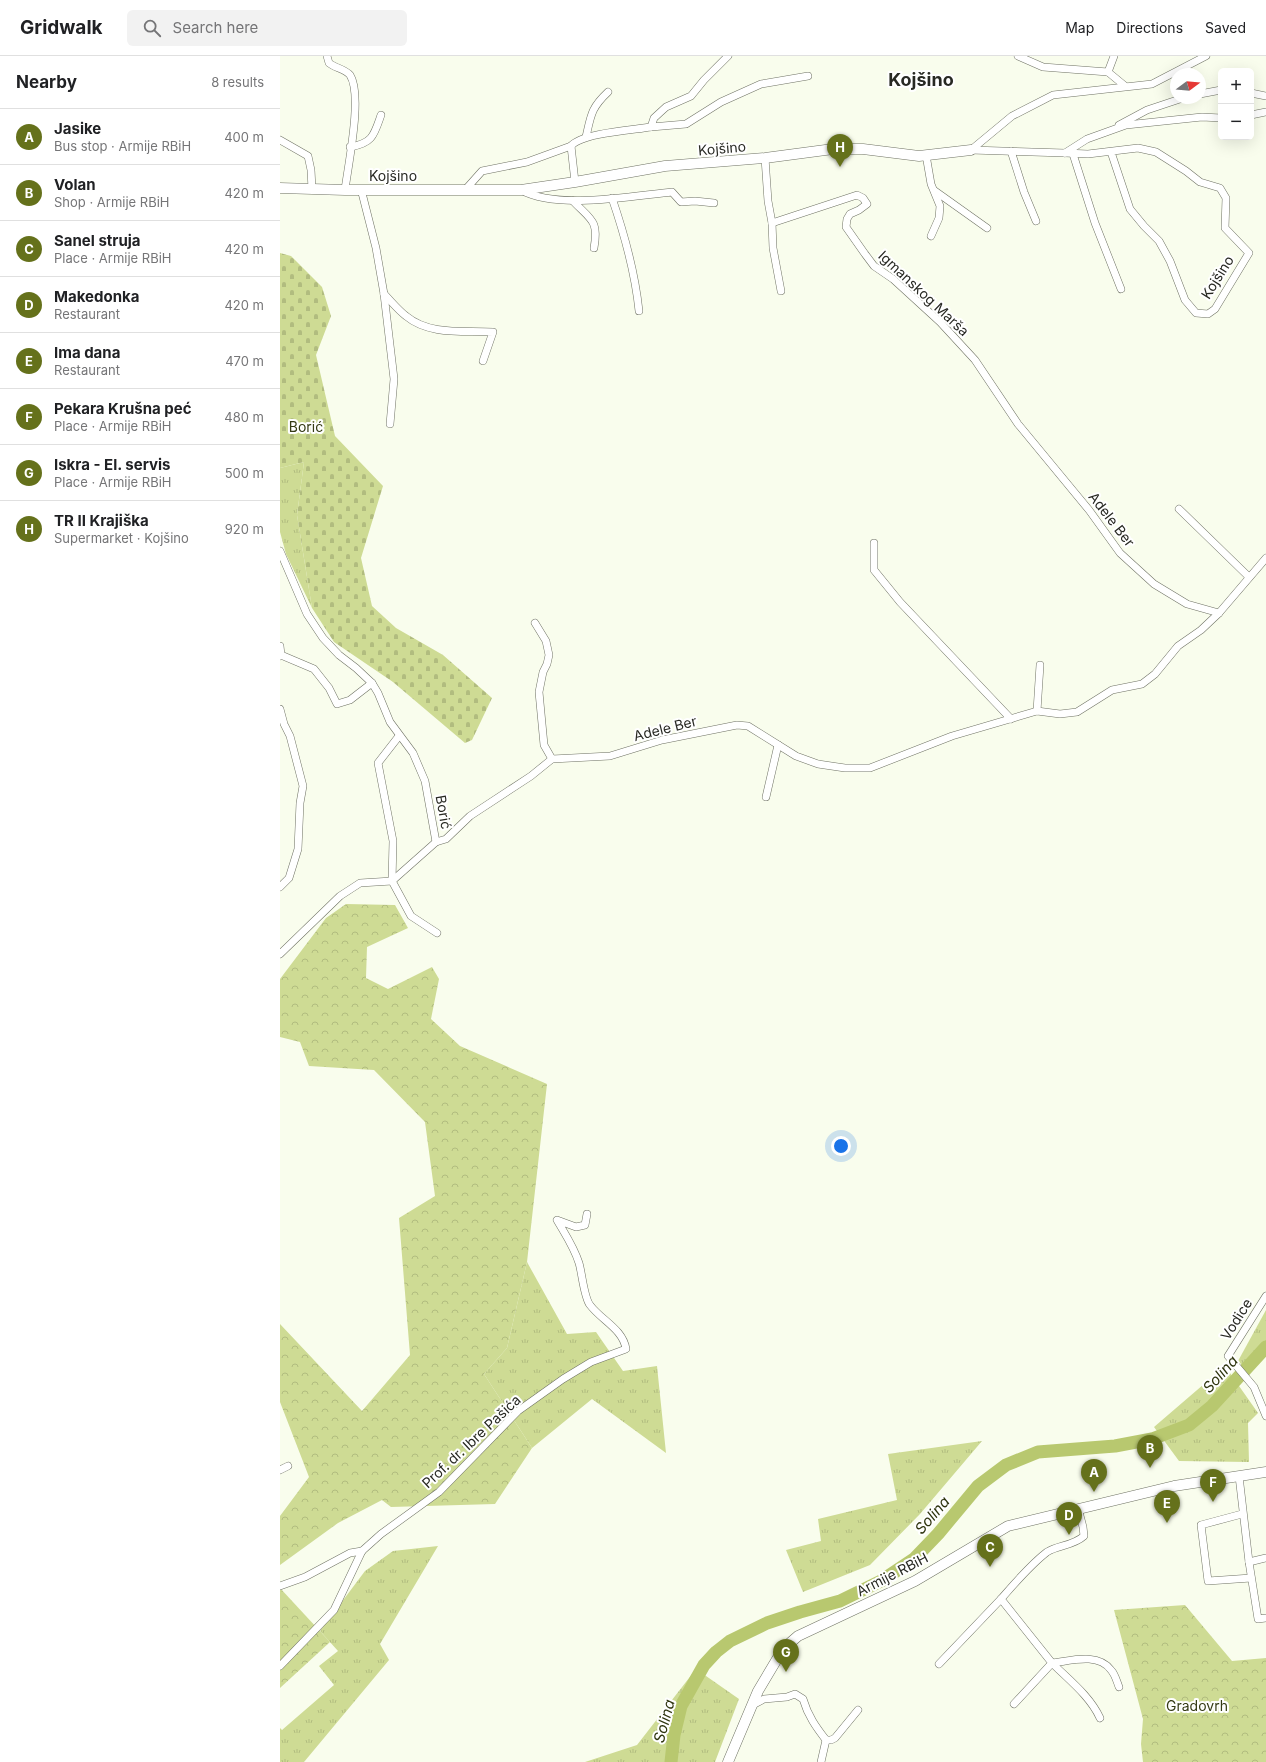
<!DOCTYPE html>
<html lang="en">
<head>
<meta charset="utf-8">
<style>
  body { margin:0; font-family:Inter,sans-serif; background:#f2f2f2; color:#202124 }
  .controls { position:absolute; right:12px; top:12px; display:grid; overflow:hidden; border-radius:6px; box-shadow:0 4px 16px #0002 }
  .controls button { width:36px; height:36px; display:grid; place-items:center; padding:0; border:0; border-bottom:1px solid #e0e0e0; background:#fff; color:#202124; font:20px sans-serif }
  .compass { position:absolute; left:890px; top:12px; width:36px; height:36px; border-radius:50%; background:#fff; box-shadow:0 4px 16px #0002; rotate:74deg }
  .you { position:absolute; left:561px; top:1090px; width:14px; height:14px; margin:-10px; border:3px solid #fff; border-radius:50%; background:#1a73e8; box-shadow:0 0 0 6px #1a73e833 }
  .badge { display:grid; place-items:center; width:26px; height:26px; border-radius:50%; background:#65711b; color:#fff; font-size:13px; font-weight:700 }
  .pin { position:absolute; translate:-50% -33px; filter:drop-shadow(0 1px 2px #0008) }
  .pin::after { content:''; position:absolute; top:21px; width:14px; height:12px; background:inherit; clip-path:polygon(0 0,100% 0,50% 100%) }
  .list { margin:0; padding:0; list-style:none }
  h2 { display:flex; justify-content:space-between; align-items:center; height:52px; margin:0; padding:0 16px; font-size:17px }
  h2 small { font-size:13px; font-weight:400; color:#757577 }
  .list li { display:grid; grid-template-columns:26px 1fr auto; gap:12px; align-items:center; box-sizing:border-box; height:56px; padding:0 16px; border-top:1px solid #e0e0e0 }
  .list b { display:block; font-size:15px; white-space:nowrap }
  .list p { margin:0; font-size:13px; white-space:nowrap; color:#757577 }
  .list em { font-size:13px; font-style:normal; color:#757577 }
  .icon { flex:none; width:22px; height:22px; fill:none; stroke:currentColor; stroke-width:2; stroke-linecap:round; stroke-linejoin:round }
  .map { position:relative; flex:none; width:986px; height:1706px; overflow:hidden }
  header { display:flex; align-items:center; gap:24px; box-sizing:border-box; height:56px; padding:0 20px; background:#fff; border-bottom:1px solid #e0e0e0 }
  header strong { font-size:19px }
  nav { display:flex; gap:22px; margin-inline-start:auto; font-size:14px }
  .search { width:280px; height:36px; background:#f2f2f2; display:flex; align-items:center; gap:10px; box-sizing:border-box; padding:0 14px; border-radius:6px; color:#757577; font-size:15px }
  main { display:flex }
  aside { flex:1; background:#fff }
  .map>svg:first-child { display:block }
  .grass { fill:url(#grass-tufts) }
  .forest { fill:url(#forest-crowns) }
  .cemetery { fill:url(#cemetery-stones) }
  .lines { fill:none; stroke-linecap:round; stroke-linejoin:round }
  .river { stroke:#b8c86f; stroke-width:13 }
  .street-casing { stroke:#6f7264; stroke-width:8 }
  .secondary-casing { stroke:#6f7264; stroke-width:11 }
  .street { stroke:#fff; stroke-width:7 }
  .secondary { stroke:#fff; stroke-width:10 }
  .labels { text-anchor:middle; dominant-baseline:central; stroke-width:4; stroke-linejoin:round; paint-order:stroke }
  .street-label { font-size:14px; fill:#282923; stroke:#fff }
  .park-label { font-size:14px; fill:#353b15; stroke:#fff }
  .water-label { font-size:15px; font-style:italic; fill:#2f350f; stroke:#fff }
  .district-label { font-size:18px; font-weight:bold; fill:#282923; stroke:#fff }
</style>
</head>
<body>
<header>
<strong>Gridwalk</strong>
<div class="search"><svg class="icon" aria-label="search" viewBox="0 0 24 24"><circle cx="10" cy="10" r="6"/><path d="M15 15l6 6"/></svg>Search here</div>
<nav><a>Map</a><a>Directions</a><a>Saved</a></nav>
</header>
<main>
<aside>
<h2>Nearby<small>8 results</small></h2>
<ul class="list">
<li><span class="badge">A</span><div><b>Jasike</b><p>Bus stop · Armije RBiH</p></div><em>400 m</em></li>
<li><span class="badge">B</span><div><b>Volan</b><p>Shop · Armije RBiH</p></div><em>420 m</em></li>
<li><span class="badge">C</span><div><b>Sanel struja</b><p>Place · Armije RBiH</p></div><em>420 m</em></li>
<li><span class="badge">D</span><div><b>Makedonka</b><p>Restaurant</p></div><em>420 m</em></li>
<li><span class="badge">E</span><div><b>Ima dana</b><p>Restaurant</p></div><em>470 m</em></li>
<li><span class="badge">F</span><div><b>Pekara Krušna peć</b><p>Place · Armije RBiH</p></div><em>480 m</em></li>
<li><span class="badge">G</span><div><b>Iskra - El. servis</b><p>Place · Armije RBiH</p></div><em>500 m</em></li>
<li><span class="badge">H</span><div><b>TR II Krajiška</b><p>Supermarket · Kojšino</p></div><em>920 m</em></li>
</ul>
</aside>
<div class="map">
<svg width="986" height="1706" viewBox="0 0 986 1706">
  <defs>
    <pattern id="grass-tufts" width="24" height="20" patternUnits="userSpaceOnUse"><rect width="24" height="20" fill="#cedb94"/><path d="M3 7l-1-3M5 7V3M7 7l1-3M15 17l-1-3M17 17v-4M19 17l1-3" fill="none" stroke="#b1bc7f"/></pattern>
    <pattern id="forest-crowns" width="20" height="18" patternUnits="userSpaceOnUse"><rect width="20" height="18" fill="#cedb94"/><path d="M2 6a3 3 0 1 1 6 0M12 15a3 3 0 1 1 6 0" fill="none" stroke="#b1bc7f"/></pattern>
    <pattern id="cemetery-stones" width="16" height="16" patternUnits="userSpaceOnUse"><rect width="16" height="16" fill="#cedb94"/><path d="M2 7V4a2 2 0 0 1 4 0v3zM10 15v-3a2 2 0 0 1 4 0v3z" fill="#b1bc7f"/></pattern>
  </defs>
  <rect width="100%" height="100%" fill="#f9fded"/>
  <g class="grass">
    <polygon points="24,406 17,459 32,552 6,498 0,476 0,412"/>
    <polygon points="247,1206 287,1278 316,1276 343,1315 377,1310 386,1397 312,1343 252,1392 204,1318 227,1292"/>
    <polygon points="986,1254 986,1285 962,1309 958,1305"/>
    <polygon points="945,1310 978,1357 968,1367 969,1406 899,1405 874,1371"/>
    <polygon points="702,1385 640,1458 590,1509 523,1536 506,1494 541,1485 538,1463 617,1444 608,1398"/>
    <polygon points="158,1490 100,1588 109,1604 24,1706 0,1706 0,1672 2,1674 54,1629 39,1610 58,1595 40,1575 85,1515 113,1495"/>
    <polygon points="416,1613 459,1643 435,1706 305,1706 357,1689"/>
  </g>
  <g class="forest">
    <polygon points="66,848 115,849 128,872 87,891 86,922 108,933 152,911 159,923 151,963 180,990 267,1028 247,1206 227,1292 204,1318 252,1392 215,1448 111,1451 102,1444 58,1467 0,1509 0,1460 29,1421 0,1346 0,1268 82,1355 130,1299 119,1162 155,1140 145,1066 94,1014 29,1010 20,986 0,981 0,923 46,862"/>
    <polygon points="0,1532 50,1586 0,1632"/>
    <polygon points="905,1549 952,1605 986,1602 986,1706 863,1706 861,1688 863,1663 834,1554"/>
  </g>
  <polygon class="cemetery" points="0,197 11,200 42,231 51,260 36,299 55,380 103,430 81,502 92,550 116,572 163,599 212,642 192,684 185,687 113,626 54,586 32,552 17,459 24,406 0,412"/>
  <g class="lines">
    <polyline class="river" points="391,1706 394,1679 401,1650 424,1609 436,1596 450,1585 487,1567 520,1556 560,1545 601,1525 634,1503 658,1478 698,1430 726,1409 758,1396 835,1390 872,1383 909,1369 932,1350 986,1291"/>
    <g class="street-casing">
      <g id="street">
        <path d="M47,0l2,7c6,5 16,6 21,12 13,20 -2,90 -5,115"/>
        <polyline points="738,0 763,11 828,16"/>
        <polyline points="834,0 828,16 845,30"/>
        <polyline points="971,37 986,40"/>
        <polyline points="920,38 941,34"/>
        <polyline points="971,59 986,56"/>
        <polyline points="839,69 867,54 903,42"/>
        <polyline points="371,71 406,68 441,46 481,28 528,20"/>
        <path d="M306,81c5,-22 5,-29 22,-45"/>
        <polyline points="0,84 28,100 31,114 32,133"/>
        <polyline points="291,90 295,126"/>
        <path d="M70,91c23,-4 24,-12 31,-32"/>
        <polyline points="691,94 785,97 808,98 858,92 876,96 906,115 920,126 940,132 946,142 945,172 969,197 935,253 928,258 916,257 905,244 890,205 879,185 864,170 850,153 831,96"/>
        <polyline points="691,94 732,60 773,39 872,28 926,0"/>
        <polyline points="731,95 744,136 756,165"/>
        <polyline points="785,97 807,83 846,69 922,61 941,62"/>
        <polyline points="793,98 815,167 841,233"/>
        <polyline points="646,99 651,128 660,150 659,162 651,180"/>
        <polyline points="485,102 488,145 492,167 577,139 583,142 587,148 579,154 570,158 567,163 566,171 585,198 594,210 613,223 660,266 695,304 738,368 809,454 840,497 874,528 907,548 939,557"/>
        <polyline points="81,133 96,192 104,238 114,323 110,368"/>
        <path d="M186,133l16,-18 45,-9 44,-16c11,-13 62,-16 80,-19l3,-9 12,-11 25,-11 13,-16 24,-24"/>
        <path d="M241,134c35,20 111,6 151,2l9,10 14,-1 19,2"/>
        <polyline points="655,135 707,172"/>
        <path d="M332,142c13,38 23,74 27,113"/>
        <path d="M293,145c18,19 26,19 21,47"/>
        <polyline points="492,167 493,192 501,235"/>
        <path d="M104,238c7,7 14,16 22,22 24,20 59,14 87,16l-10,29"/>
        <polyline points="899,453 969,521"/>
        <polyline points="594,487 594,514 620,546 731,663"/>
        <polyline points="0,495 27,558 43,582 59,599 76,612 92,627 98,637 110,666 133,697 145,725 156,786"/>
        <polyline points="255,567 266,585 269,599 267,608 263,616 259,636 264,689 272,703"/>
        <polyline points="0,590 1,599 0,600"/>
        <polyline points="1,599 34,613 49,632 57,648 70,644 92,627"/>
        <polyline points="0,653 4,668 10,680 23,730 20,747 18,793 9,822 0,831"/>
        <polyline points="757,655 760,609"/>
        <polyline points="119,680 98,707 113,785 112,825 131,860 157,877"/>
        <polyline points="486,741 498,689"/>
        <polyline points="0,898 60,840 80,827 112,825 156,786 166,783 190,760 251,720 272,703 330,700 382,684 457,669 468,670 516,700 538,708 565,712 590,712 672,680 757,655 780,658 797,656 832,634 862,628 875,618 898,590 921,574 939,557 986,502"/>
        <polyline points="986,1240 948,1300 974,1331 986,1360"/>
        <polyline points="0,1414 8,1410"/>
        <polyline points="959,1420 969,1506 978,1563 986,1562"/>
        <polyline points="962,1458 921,1469 928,1525 971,1522"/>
        <polyline points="969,1506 986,1502"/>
        <polyline points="0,1530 25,1521 70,1497 82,1495"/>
        <path d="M772,1607c18,-2 46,-11 59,7 4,4 6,12 8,17"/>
        <path d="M772,1607c17,17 38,33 48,55"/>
        <polyline points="659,1608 721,1543"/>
        <path d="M0,1610l54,-56 28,-59 19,-17 58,-42 79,-81 45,-32 28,-17 35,-13c-3,-20 -25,-29 -36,-44 -6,-7 -8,-32 -11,-42 -5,-16 -14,-29 -22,-43l19,7 9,-2 2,-11"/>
        <path d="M734,1648l38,-41 -51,-64c14,-16 29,-34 46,-47 11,-7 26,-6 37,-16l-1,-9 -5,-19"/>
        <path d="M471,1650l13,-7 23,-2 8,-3 8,5c5,17 13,28 23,41l-5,22"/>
        <polyline points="546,1684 551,1684 555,1682 578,1654"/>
      </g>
    </g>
    <g class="secondary-casing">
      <g id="secondary">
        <polyline points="0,132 65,134 241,134 295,126 385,110 485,102 553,93 583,93 639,100 691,94"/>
        <polyline points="448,1706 478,1635 503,1593 518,1580 635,1525 728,1470 894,1430 986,1416"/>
      </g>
    </g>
    <use href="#street" class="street"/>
    <use href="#secondary" class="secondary"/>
  </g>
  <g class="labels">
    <g class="street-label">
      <text transform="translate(442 92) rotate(-5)">Kojšino</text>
      <text x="113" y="119">Kojšino</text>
      <text transform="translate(937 221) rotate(-58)">Kojšino</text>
      <text transform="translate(644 237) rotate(43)">Igmanskog Marša</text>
      <text transform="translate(832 463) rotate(52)">Adele Ber</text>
      <text transform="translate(385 672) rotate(-14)">Adele Ber</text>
      <text transform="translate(164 756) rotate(80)">Borić</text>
      <text transform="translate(956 1263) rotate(-58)">Vodice</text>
      <text transform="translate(191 1385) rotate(-43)">Prof. dr. Ibre Pašića</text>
      <text transform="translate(612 1518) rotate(-27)">Armije RBiH</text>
    </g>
    <g class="park-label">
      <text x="26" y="370">Borić</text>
      <text x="917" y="1649">Gradovrh</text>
    </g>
    <g class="water-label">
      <text transform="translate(940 1318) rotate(-48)">Solina</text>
      <text transform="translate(652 1459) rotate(-49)">Solina</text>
      <text transform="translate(384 1665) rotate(-75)">Solina</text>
    </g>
    <g class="district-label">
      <text x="641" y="23">Kojšino</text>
    </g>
  </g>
</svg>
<div class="controls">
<button>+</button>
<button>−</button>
</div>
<svg class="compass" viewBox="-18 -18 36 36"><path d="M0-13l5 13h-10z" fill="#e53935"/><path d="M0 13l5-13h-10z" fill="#757577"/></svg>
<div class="you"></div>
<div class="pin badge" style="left:814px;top:1436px">A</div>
<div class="pin badge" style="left:870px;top:1412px">B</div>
<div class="pin badge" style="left:710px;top:1511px">C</div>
<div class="pin badge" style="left:789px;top:1479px">D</div>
<div class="pin badge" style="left:887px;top:1467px">E</div>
<div class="pin badge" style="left:933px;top:1446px">F</div>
<div class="pin badge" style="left:506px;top:1616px">G</div>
<div class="pin badge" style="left:560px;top:111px">H</div>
</div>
</main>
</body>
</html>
